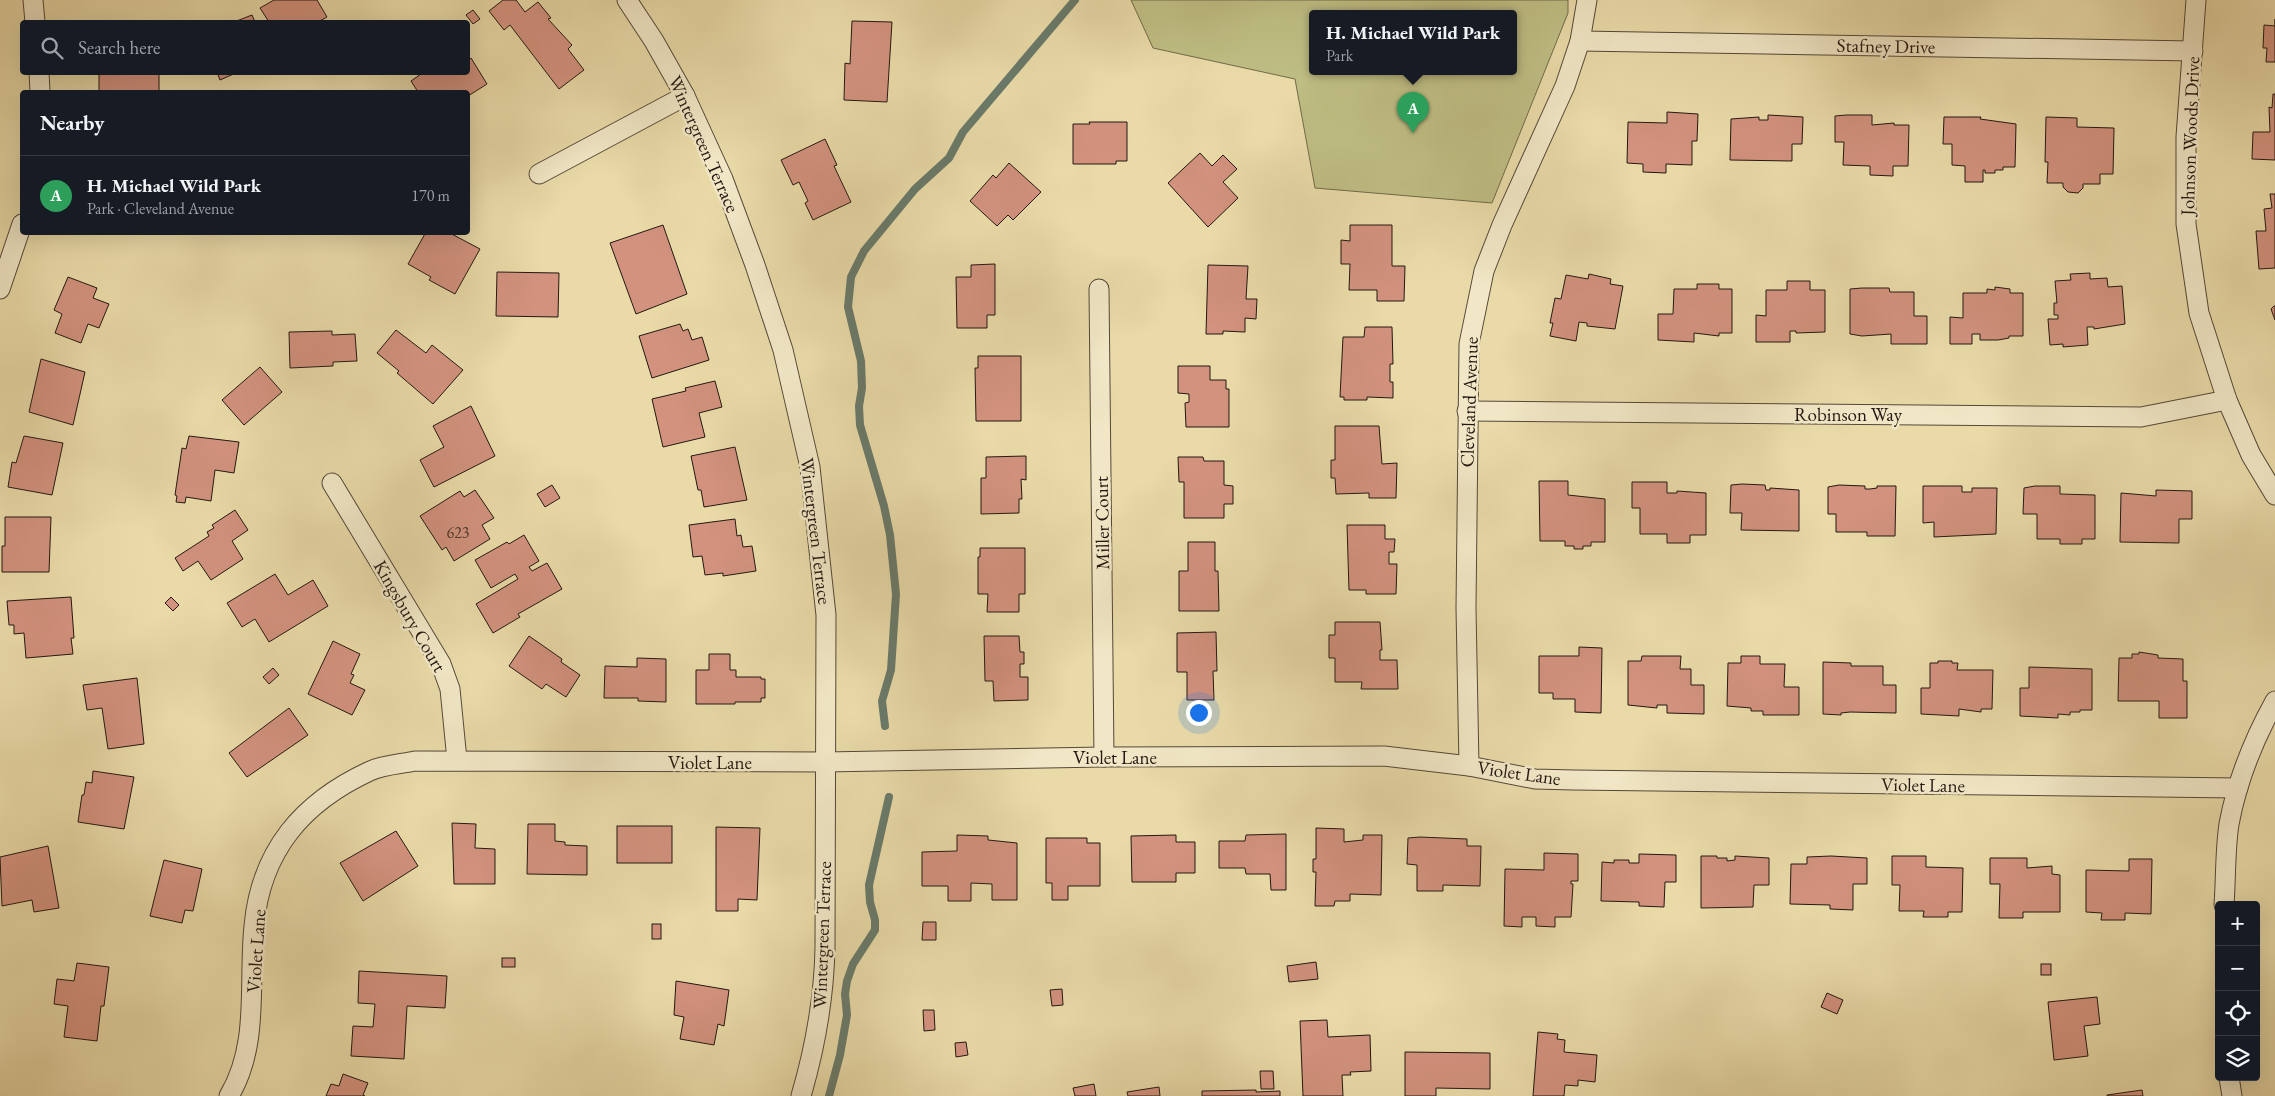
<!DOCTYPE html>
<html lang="en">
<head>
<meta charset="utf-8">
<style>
  body { margin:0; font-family:"EB Garamond",serif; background:#20242c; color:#f1f3f6 }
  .controls { position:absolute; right:15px; bottom:15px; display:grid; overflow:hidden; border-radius:5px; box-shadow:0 5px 20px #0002 }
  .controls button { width:45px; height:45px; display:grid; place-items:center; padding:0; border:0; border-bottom:1px solid #363941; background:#171b24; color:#f1f3f6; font:25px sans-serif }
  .you { position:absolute; left:1198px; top:712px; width:18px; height:18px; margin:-12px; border:4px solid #fff; border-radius:50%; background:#1a73e8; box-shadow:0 0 0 8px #1a73e833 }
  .badge { display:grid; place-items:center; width:32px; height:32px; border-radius:50%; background:#db2777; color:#fff; font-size:16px; font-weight:700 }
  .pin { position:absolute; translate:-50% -41px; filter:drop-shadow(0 1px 2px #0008) }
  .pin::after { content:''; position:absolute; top:26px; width:18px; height:15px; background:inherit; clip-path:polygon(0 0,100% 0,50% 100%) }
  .popup { position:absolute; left:1309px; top:10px; width:208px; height:65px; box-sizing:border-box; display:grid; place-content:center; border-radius:5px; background:#171b24; filter:drop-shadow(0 1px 4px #0005); font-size:16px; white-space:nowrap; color:#9ea1a6 }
  .popup b { font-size:19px; color:#f1f3f6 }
  .popup::after { content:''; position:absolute; left:50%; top:100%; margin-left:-10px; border:10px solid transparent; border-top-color:#171b24 }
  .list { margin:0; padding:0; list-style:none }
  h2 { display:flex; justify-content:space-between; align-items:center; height:65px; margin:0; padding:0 20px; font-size:21px }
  h2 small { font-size:16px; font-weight:400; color:#9ea1a6 }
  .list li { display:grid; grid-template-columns:32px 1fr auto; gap:15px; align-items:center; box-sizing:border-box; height:80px; padding:0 20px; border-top:1px solid #363941 }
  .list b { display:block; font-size:19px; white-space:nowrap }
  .list p { margin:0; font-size:16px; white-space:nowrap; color:#9ea1a6 }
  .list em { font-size:16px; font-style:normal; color:#9ea1a6 }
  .icon { flex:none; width:28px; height:28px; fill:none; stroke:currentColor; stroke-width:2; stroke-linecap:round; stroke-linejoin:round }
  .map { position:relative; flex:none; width:2275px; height:1096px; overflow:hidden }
  .search { position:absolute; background:#171b24; box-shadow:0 5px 20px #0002; left:20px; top:20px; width:450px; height:55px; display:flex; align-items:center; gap:12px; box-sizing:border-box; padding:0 18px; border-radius:5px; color:#9ea1a6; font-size:19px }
  .panel { position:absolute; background:#171b24; box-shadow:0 5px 20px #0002; left:20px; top:90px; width:450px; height:145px; border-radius:5px }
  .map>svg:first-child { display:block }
  .green { fill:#bebd83; stroke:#706a4a; fill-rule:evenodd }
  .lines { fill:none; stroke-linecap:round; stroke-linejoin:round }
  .stream { stroke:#697a6a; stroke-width:8 }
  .building { fill:#d2927e; stroke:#231812 }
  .street-casing { stroke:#544838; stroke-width:21 }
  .street { stroke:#f1e7c6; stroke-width:19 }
  .labels { text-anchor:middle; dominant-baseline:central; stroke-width:5; stroke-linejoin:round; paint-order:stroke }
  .number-label { font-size:16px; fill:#4f362d }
  .street-label { font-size:19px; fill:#231812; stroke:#f1e7c6 }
</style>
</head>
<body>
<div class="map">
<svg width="2275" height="1096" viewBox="0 0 2275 1096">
  <rect width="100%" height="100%" fill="#e9daa8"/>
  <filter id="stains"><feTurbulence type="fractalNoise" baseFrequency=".004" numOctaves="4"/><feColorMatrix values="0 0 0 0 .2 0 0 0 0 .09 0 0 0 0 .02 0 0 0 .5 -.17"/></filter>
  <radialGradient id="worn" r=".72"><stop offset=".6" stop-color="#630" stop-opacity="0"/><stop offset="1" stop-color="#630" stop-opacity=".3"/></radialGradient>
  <path class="green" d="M1131,0h437v13l-76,190 -177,-15 -20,-109 -142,-31zM1313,14h200v58h-200z"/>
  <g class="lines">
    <g class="stream">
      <polyline points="885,726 882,701 891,670 896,594 890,535 884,506 860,425 859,406 862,388 861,361 848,307 851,277 864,251 915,189 949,158 963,132 1075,0"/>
      <polyline points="829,1096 840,1055 847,1015 845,994 847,981 853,964 875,930 875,920 870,902 869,885 889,797"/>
    </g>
  </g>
  <g class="building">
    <polygon points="274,0 317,0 327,17 318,22 269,22 260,8"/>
    <polygon points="503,0 516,0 525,12 538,2 551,18 548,19 572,45 568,49 584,70 559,89 510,25 504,30 489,11"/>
    <polygon points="473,10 480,19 473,24 466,15"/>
    <polygon points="252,15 255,22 234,22"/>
    <polygon points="2275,19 2275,62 2266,62 2267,48 2263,48 2264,25 2275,26"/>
    <polygon points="852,21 892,22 887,102 844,100 845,63 850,64"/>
    <polygon points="471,58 487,84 468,96 468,92 418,92 411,81 424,72 468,72 468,61"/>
    <rect x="99" y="72" width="60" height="20"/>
    <polygon points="217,72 238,72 220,80"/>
    <polygon points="2273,94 2275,94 2275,160 2252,159 2253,132 2270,132 2269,107 2272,108"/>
    <polygon points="1667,112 1698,114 1697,141 1692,141 1692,165 1666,164 1666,173 1643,172 1643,164 1627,163 1628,122 1667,123"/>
    <polygon points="1768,115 1803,117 1802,144 1792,144 1792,161 1730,160 1731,119 1759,117 1759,120 1768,120"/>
    <polygon points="1846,115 1872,115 1872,125 1894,123 1894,125 1909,125 1908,166 1893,166 1893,176 1870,175 1870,166 1843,165 1844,142 1835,142 1835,116"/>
    <polygon points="1944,117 1981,117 1980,119 2016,124 2015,167 2003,167 2003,170 1995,170 1995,173 1985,173 1985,170 1983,170 1983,182 1965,182 1965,166 1952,165 1952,144 1943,144"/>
    <polygon points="2046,117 2077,118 2077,127 2114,128 2113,174 2100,174 2100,184 2083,184 2083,188 2078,193 2068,192 2063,187 2063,183 2047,183 2048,162 2045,162"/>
    <polygon points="1089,122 1127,122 1127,161 1116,161 1116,164 1073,164 1073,124 1090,124"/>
    <polygon points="825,139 837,165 834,166 851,202 813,220 805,203 808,201 799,182 793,185 781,160"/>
    <polygon points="1200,153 1212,166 1223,155 1237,169 1223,182 1238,198 1208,227 1168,183"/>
    <polygon points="1009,163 1041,192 1013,220 1008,215 997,226 970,201 993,175 996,178"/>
    <polygon points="2270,194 2275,194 2275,268 2259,269 2256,231 2266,231 2264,209 2272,208"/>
    <polygon points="663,225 687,294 636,314 610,243"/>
    <polygon points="1350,225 1392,225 1392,266 1405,266 1404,301 1377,301 1377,290 1349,290 1350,264 1341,264 1341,240 1350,241"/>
    <polygon points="426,232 448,232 480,249 455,294 429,280 431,277 408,264"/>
    <polygon points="995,264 995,315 987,315 987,328 957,328 956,277 971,277 971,265"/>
    <polygon points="1208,265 1248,266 1246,299 1257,299 1256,319 1245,318 1245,332 1223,331 1223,334 1206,334"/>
    <polygon points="497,272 559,273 558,317 496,316"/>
    <polygon points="2090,273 2090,279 2107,278 2108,287 2122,286 2125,324 2094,329 2094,327 2087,327 2088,345 2063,347 2063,344 2050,345 2048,319 2058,319 2058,315 2054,315 2054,303 2057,303 2055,281 2071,280 2070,274"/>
    <polygon points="1589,274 1611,279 1610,284 1623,286 1615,329 1587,326 1587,323 1579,322 1576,341 1550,336 1553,323 1550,323 1555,298 1561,299 1566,275 1588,279"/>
    <polygon points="68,277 97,288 93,298 109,304 99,328 88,324 81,343 55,333 62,314 54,310"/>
    <polygon points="1787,281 1810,281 1810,290 1825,290 1825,332 1796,333 1796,331 1790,331 1790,342 1756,342 1756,315 1766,316 1766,290 1787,290"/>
    <polygon points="1697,284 1719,284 1719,289 1732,289 1732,333 1719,333 1719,336 1694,333 1694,342 1658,340 1658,314 1673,314 1674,289 1697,289"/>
    <polygon points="1995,287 2010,289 2010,293 2023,293 2023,336 2009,336 2009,338 1998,340 1980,340 1980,334 1972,334 1972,344 1950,344 1950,317 1963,318 1963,293 1987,293 1987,289 1995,290"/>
    <polygon points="1862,288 1889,288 1890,292 1914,292 1914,316 1927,316 1927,344 1891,344 1891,334 1862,336 1850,334 1850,289"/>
    <polygon points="2274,306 2275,306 2275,320 2271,309"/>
    <polygon points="680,324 683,331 688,329 692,340 702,337 709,360 652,378 639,336"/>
    <polygon points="1365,327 1392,327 1393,364 1390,364 1390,382 1393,382 1393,398 1367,397 1367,400 1344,400 1344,397 1340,397 1343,337 1364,337"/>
    <polygon points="396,330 426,353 432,345 463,370 433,404 397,373 399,371 377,353"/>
    <polygon points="332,331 332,335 355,334 357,361 333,362 333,366 290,368 289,332"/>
    <polygon points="978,356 1021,356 1021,421 976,421 975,368 978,368"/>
    <polygon points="41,359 85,372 73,425 29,412"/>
    <polygon points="1178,366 1210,366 1210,380 1226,380 1226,389 1229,389 1229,427 1186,427 1185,403 1189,402 1189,394 1178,393"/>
    <polygon points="260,367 282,392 244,425 222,400"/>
    <polygon points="715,381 722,407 699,413 705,437 663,447 652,399 686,391 685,388"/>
    <polygon points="471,406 495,456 434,487 420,460 444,447 433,426"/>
    <polygon points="1335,426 1379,426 1382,464 1397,463 1396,498 1369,498 1369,493 1336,494 1335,478 1331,478 1331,460 1335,460"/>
    <polygon points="24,436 63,443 52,495 8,487 12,462 16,463"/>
    <polygon points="189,436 239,442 234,473 215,470 211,501 186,497 185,503 176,502 177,496 175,495 182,448 186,449"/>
    <polygon points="735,447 747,500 704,507 701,490 698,490 691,456"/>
    <polygon points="1026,456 1026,480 1021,479 1022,499 1019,499 1019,513 981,514 981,478 986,478 986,457"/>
    <polygon points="1178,457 1203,457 1204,461 1224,461 1224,485 1233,486 1233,504 1224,504 1224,518 1184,518 1184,482 1179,482"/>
    <polygon points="1539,481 1568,481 1568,495 1605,499 1605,542 1591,542 1591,546 1583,546 1583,549 1574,549 1574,546 1565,546 1565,541 1540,541"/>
    <polygon points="1632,482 1667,482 1667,493 1677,493 1677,491 1706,493 1706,535 1690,535 1690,543 1667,543 1667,534 1640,534 1640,508 1632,508"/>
    <polygon points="1742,484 1765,485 1766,490 1770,490 1770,488 1799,490 1799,531 1741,530 1742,513 1730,513 1731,485"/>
    <polygon points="552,485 560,498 545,507 537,494"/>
    <polygon points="1839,485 1865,486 1865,489 1870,489 1877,488 1877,486 1896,486 1895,536 1867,536 1867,532 1836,532 1836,514 1828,514 1828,487"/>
    <polygon points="1923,486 1962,486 1962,492 1972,492 1972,488 1997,488 1996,534 1934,537 1934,522 1923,523"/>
    <polygon points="2035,486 2060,486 2060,494 2095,495 2095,539 2082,539 2082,544 2060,544 2060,539 2037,539 2037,514 2023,514 2024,488"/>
    <polygon points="475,490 494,518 482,525 490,539 454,561 446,547 442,550 420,516 460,491 464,497"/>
    <polygon points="2156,490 2192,491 2192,519 2179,519 2179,543 2120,542 2121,493 2156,496"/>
    <polygon points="235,510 248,530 232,541 243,559 211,580 198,561 183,571 175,558 209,536 207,532 214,528 212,525"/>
    <polygon points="5,517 51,517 49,572 2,572 2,546 5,546"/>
    <polygon points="735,519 737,536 741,535 743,547 752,546 756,571 723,576 723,573 705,575 702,556 693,557 689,525"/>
    <polygon points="1347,525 1385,525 1385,539 1395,539 1394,552 1389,552 1389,564 1397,564 1396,594 1366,594 1366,590 1349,590"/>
    <polygon points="524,535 539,561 529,567 532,571 547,563 562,589 518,614 520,617 493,633 476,604 518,579 515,574 491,588 475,560 507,542 509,544"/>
    <polygon points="1188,542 1215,542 1215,571 1218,571 1219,611 1179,611 1179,571 1188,571"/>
    <polygon points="980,548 1025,548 1025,594 1019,594 1019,612 987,612 988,594 978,594 978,557 980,557"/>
    <polygon points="275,574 288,595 313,580 328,606 269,642 255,619 242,627 227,603"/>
    <polygon points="71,597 74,638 71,638 73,654 26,658 24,633 14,634 14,625 9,625 7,601"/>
    <polygon points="171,597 179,605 173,611 165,603"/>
    <polygon points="1335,622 1380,622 1382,650 1380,650 1380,660 1397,660 1398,689 1361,689 1362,682 1335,682 1335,658 1329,658 1329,635 1335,635"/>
    <polygon points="1216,632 1217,671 1213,671 1214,700 1187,700 1187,672 1177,672 1177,633"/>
    <polygon points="529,636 562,659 561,662 580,675 566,697 546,684 542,689 509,666"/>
    <polygon points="984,636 1019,636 1020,652 1024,652 1024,664 1020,664 1020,677 1028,677 1028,700 994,701 993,681 985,681"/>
    <polygon points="333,641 360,654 351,674 354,675 350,683 365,690 352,715 308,694"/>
    <polygon points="1579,647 1602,648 1601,713 1575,712 1575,699 1553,699 1553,693 1539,693 1539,656 1579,656"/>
    <polygon points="2139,652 2158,655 2158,658 2183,659 2183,681 2187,681 2187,718 2159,718 2159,701 2118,701 2119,658 2132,658 2132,654 2139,654"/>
    <polygon points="709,654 730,654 730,670 736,670 736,677 761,677 761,679 765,679 765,698 761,698 761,702 735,702 735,704 696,704 696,670 709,670"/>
    <polygon points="1642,656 1681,656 1680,669 1691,669 1691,685 1704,685 1704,714 1667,713 1667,705 1657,705 1657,708 1628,705 1628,661 1641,661"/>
    <polygon points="1741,656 1760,656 1760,664 1785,664 1784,687 1799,687 1799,715 1763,715 1763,711 1751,711 1751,708 1727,706 1728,663 1741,663"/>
    <polygon points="637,658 666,659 666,702 638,701 638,698 604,698 605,666 637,667"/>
    <polygon points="1938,661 1952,661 1952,663 1958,663 1957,670 1993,670 1992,709 1981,709 1981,712 1959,709 1959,716 1921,714 1921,688 1930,688 1930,663 1938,663"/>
    <polygon points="1823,662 1851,663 1851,666 1883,666 1883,685 1896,685 1896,713 1850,712 1841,713 1841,715 1823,714"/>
    <polygon points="2029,667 2092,669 2092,710 2080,710 2080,712 2070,712 2070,715 2058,714 2058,718 2020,716 2020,688 2029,688"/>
    <polygon points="273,668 279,675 269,684 263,677"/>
    <polygon points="137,678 144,744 108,749 102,708 87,710 83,685"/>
    <polygon points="289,708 308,735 247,777 229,753"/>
    <polygon points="93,771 134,777 124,829 78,822 82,795 84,795 86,782 92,783"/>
    <polygon points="452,823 476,824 475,848 495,849 495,884 454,884"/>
    <polygon points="528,824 555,824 555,841 565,842 565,845 587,846 587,875 527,874"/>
    <rect x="617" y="826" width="55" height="37"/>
    <polygon points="716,827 760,828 757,900 738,899 738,911 716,911"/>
    <polygon points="1316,828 1344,829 1344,842 1363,840 1363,835 1382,835 1381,895 1350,894 1350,901 1335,901 1334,906 1315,906 1316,872 1313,872 1313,859 1316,859"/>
    <polygon points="396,831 418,866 363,901 340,863"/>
    <polygon points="1286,834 1286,890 1271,890 1270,874 1246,874 1245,868 1219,868 1219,841 1245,841 1246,835"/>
    <polygon points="957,835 988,836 988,840 1017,843 1017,900 992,900 992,884 971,883 971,901 948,901 948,886 922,886 922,852 957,851"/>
    <polygon points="1176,835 1176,842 1195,842 1195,873 1176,873 1176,882 1132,882 1131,836"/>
    <polygon points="1420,837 1467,839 1467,846 1481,846 1480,886 1443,885 1443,891 1417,891 1417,865 1407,864 1408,838"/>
    <polygon points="1046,838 1087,838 1087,843 1100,843 1100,886 1068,886 1068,900 1052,900 1052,883 1046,883"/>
    <polygon points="48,846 59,908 34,912 32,900 2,906 0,857"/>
    <polygon points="1544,853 1578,854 1578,881 1571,881 1571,884 1573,884 1571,917 1555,917 1555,927 1536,926 1536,917 1522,917 1522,927 1504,926 1505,869 1544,870"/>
    <polygon points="1639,854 1676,855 1676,882 1665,882 1664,907 1639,906 1639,902 1601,901 1602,862 1614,863 1614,860 1629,860 1629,863 1639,863"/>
    <polygon points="1701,856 1717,856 1717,858 1727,858 1727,861 1735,860 1735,856 1769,858 1769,885 1754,885 1753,907 1701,908"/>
    <polygon points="1831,856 1867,858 1867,884 1853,884 1853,910 1830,909 1830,905 1790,904 1791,864 1807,864 1807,857"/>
    <polygon points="1892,856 1926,856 1926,867 1963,868 1962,912 1948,912 1948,917 1923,917 1924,911 1899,911 1900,885 1892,885"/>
    <polygon points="1990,858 2027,858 2027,868 2052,866 2052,874 2060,875 2060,912 2023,912 2023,918 1999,918 2000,884 1990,884"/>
    <polygon points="2129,859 2152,859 2151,914 2125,913 2125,920 2101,920 2102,913 2086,912 2086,870 2129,871"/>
    <polygon points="164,860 202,869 193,911 185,910 182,923 150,916"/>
    <polygon points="923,922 936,922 936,940 922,940"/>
    <rect x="652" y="924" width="9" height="15"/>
    <rect x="502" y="958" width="13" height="9"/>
    <polygon points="1316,962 1318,979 1289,982 1287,966"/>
    <polygon points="77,963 109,967 104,1006 101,1006 97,1041 64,1037 68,1006 54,1004 57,979 74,981"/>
    <rect x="2041" y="964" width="10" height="11"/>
    <polygon points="359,971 447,976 445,1008 407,1006 404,1059 351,1056 353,1026 373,1027 375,1004 358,1003"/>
    <polygon points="676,981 729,990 724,1026 718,1024 714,1045 680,1039 684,1017 674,1015"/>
    <polygon points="1062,989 1063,1005 1052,1006 1050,990"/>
    <polygon points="1827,993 1843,1000 1837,1014 1821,1007"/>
    <polygon points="2097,997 2100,1024 2084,1026 2088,1056 2054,1060 2048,1002"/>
    <polygon points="923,1010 934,1010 935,1030 924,1031"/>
    <polygon points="1327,1020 1328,1037 1370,1035 1371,1071 1350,1072 1351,1075 1342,1075 1343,1096 1303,1096 1300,1021"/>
    <polygon points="1538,1032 1558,1034 1557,1039 1565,1040 1564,1052 1597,1055 1595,1082 1578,1080 1578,1086 1565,1085 1564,1096 1533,1096"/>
    <polygon points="966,1042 968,1055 956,1057 955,1043"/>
    <polygon points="1405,1052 1490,1053 1490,1089 1436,1088 1436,1096 1405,1096"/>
    <polygon points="1260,1071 1273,1071 1274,1089 1261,1089"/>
    <polygon points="343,1074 368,1083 363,1095 365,1096 326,1096 331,1084 339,1086"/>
    <polygon points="1094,1084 1096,1096 1075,1096 1073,1088"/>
    <polygon points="1159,1087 1160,1096 1128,1096 1127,1092"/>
    <polygon points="1256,1090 1256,1092 1280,1091 1280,1096 1202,1096 1202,1091"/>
    <polygon points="2142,1090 2143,1096 2107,1096 2107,1095"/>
  </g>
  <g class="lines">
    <g class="street-casing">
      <g id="street">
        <polyline points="33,0 35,22"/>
        <path d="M627,0l27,41 31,55 38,83 32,86 28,85 27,117 16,148 -1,333c-1,50 -10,100 -24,148"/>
        <polyline points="2196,0 2186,137 2186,224 2199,313 2227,400 2251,455 2275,495"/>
        <polyline points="1580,41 2193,51"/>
        <polyline points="39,72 40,92"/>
        <polyline points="539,174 685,96"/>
        <polyline points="0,289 22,224"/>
        <polyline points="1099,289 1104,757"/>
        <polyline points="1467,411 2141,417 2227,400"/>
        <polyline points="332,483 441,664 450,689 457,760"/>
        <polyline points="1469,766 1466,608 1469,344 1484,271 1502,225 1565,86 1580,41 1587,0"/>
        <path d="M2224,905c2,-27 1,-55 5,-81 8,-43 25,-85 46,-123"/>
        <polyline points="2229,1077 2232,1096"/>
        <path d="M229,1096c31,-52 19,-112 25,-170 7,-76 49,-124 116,-155 13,-6 31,-7 45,-10l410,1 279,-5 280,-1 85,10 66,13 38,1 665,8"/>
      </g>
    </g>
    <use href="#street" class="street"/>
  </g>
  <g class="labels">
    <g class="number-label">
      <text x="458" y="532">623</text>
    </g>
    <g class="street-label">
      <text transform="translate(1886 46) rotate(1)">Stafney Drive</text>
      <text transform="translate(2190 136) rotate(-88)">Johnson Woods Drive</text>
      <text transform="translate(704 144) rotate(66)">Wintergreen Terrace</text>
      <text transform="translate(1469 402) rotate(-88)">Cleveland Avenue</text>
      <text x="1848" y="414">Robinson Way</text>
      <text transform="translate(1102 523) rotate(-91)">Miller Court</text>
      <text transform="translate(816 531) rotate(83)">Wintergreen Terrace</text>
      <text transform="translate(410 616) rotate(60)">Kingsbury Court</text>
      <text x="1115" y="757">Violet Lane</text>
      <text x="710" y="762">Violet Lane</text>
      <text transform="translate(1519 773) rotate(8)">Violet Lane</text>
      <text transform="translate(1923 785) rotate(1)">Violet Lane</text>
      <text transform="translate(822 935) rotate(-88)">Wintergreen Terrace</text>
      <text transform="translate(256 951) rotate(-86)">Violet Lane</text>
    </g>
  </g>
  <rect width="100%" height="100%" filter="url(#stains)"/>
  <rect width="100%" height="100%" fill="url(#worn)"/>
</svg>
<div class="controls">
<button>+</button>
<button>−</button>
<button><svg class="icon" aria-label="locate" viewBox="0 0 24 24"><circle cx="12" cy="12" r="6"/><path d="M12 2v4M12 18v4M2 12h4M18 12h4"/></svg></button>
<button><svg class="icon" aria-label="layers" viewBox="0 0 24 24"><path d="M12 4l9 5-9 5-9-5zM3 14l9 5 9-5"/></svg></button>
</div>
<div class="you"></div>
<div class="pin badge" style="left:1413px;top:133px;background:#2e9e5b">A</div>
<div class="popup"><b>H. Michael Wild Park</b>Park</div>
<div class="search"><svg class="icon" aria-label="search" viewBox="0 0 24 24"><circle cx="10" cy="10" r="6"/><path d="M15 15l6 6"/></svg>Search here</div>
<section class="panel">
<h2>Nearby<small></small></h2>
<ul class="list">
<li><span class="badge" style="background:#2e9e5b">A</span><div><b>H. Michael Wild Park</b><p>Park · Cleveland Avenue</p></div><em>170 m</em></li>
</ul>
</section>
</div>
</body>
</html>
